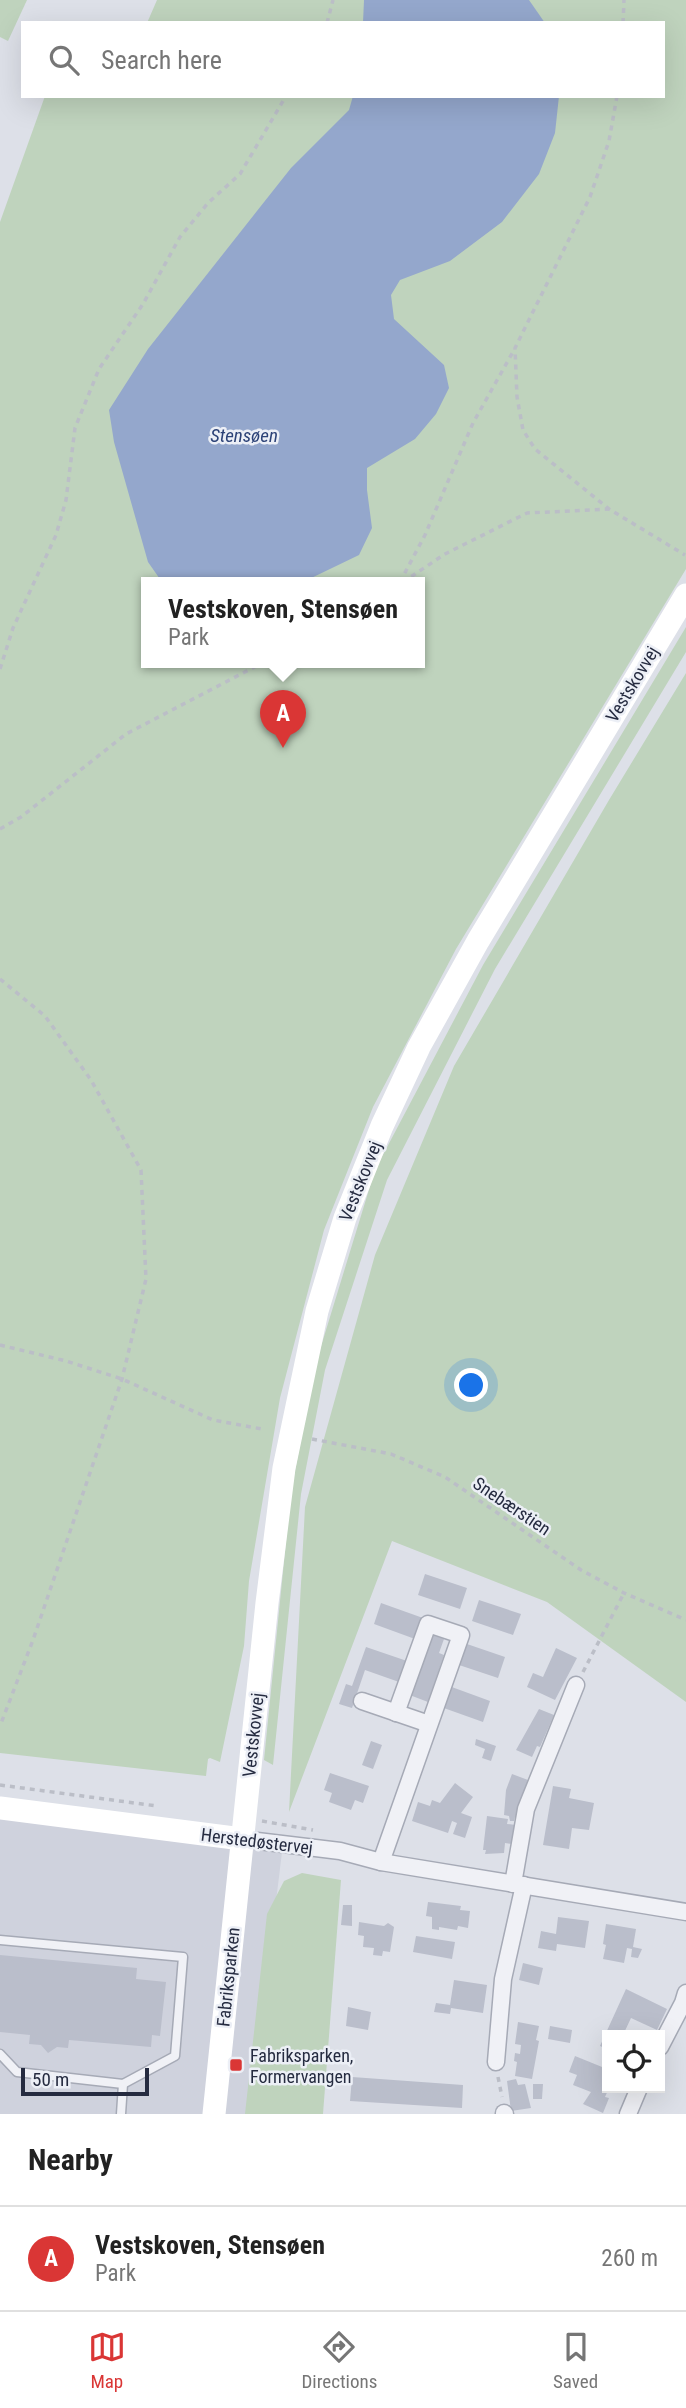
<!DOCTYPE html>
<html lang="en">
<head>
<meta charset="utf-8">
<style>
  body { margin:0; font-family:"Roboto Condensed",sans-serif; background:#f6f6f6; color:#222 }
  .controls { position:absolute; right:21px; bottom:21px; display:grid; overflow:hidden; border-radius:0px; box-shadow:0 7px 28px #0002 }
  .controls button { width:63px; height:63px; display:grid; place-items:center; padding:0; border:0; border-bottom:2px solid #e0e0e0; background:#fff; color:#222; font:35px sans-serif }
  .scale { position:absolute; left:21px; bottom:18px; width:128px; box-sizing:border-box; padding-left:7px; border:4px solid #252b40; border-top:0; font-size:19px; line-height:24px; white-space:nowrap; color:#252b40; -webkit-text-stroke:5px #eceff6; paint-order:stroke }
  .you { position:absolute; left:472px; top:1386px; width:24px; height:24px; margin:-18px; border:5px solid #fff; border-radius:50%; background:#1a73e8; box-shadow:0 0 0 10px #1a73e833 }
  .badge { display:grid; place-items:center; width:46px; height:46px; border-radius:50%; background:#da3635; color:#fff; font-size:23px; font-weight:700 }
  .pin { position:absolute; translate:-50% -58px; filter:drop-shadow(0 2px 4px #0008) }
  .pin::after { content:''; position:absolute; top:37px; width:24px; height:21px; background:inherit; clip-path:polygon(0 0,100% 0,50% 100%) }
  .popup { position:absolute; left:141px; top:577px; width:284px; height:91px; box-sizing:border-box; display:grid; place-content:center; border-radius:0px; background:#fff; filter:drop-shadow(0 2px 5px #0005); font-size:23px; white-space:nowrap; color:#767676 }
  .popup b { font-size:26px; color:#222 }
  .popup::after { content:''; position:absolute; left:50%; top:100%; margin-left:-14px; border:14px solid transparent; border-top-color:#fff }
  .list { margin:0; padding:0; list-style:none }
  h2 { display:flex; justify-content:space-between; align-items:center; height:91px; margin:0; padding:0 28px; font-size:30px }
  h2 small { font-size:23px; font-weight:400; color:#767676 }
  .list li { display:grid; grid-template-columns:46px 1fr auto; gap:21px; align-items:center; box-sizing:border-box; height:105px; padding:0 28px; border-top:2px solid #e0e0e0 }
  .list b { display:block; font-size:26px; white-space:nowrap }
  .list p { margin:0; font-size:23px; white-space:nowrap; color:#767676 }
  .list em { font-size:23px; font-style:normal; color:#767676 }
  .icon { flex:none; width:38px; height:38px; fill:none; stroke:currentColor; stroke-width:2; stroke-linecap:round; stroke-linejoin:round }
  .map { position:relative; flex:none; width:686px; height:2114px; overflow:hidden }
  .search { position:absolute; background:#fff; box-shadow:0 7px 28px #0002; left:21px; right:21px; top:21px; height:77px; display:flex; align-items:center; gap:18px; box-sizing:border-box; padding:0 24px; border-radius:0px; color:#767676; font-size:26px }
  .sheet { height:196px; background:#fff }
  nav { display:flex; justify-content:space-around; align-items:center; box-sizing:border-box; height:98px; border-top:2px solid #e0e0e0; background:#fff; font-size:19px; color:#767676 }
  nav a { display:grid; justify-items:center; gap:4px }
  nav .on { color:#da3635 }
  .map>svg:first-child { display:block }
  .built { fill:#cfd2dd }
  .green { fill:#bfd3bd; fill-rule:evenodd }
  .water { fill:#94a7cc }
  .building { fill:#babecb }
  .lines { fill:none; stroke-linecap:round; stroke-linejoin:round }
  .lane-casing { stroke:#a6aab6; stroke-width:11 }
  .street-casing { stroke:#a6aab6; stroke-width:19 }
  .path { stroke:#bbbec7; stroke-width:3.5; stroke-dasharray:5 5; stroke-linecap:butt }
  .lane { stroke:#f0f1f6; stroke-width:8 }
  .street { stroke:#f0f1f6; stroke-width:16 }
  .secondary { stroke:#fff; stroke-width:23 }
  .poi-dot { fill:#da3635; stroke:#eceff6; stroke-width:2.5 }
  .labels { text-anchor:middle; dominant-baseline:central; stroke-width:5; stroke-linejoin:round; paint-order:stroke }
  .street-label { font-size:18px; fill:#252b40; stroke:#eceff6 }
  .poi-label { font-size:18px; fill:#252b40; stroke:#eceff6; text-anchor:start }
  .water-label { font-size:19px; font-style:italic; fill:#2c4277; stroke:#eceff6 }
</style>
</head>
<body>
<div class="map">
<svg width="686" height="2114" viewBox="0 0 686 2114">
  <rect width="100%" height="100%" fill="#dde0e8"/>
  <polygon class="built" points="0,1803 284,1836 250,2114 0,2114"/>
  <g class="green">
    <polygon points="0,0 27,0 8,41 0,37"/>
    <path d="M157,0h529v569l-230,380 -83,158 -49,123 -44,168 -31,183 -5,65 -24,116 -10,-4 -2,1 -2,17 -206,-23v-1531l45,-126h618v-73h-516zM146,582h274v80h-274z"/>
    <polygon points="686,627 686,652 495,969 387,1180 325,1370 301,1494 273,1765 264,1760 291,1492 315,1366 375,1170 483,965"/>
    <polygon points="686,673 686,1702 547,1602 392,1541 289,1812 305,1507 375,1255 454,1066 609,800"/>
    <polygon points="302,1873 341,1880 323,2114 245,2114 267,1914 284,1881"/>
  </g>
  <g class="water">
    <polygon points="364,0 529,0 545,23 363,23"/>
    <polygon points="353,96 559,96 555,133 539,174 502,222 450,261 400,280 391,295 394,319 444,365 449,388 436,414 415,439 367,468 367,490 372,528 359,555 303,582 162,582 148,562 114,442 109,410 148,349 291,168 349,110"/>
  </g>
  <g class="building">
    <polygon points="425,1574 467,1588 460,1609 418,1595"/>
    <polygon points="479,1600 521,1614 513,1635 472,1621"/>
    <polygon points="381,1603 423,1618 415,1639 374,1624"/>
    <polygon points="429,1634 444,1639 439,1653 444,1655 428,1702 407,1694"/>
    <polygon points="464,1643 505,1657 498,1678 456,1664"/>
    <polygon points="366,1647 407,1661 399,1682 365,1670 352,1708 339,1704 346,1684 352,1686"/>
    <polygon points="556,1648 577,1658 555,1700 527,1687 533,1673 543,1677"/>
    <polygon points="449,1686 490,1701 483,1722 441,1707"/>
    <polygon points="539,1709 554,1715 540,1747 537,1746 532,1757 516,1750"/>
    <polygon points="476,1739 496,1746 491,1761 482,1758 485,1749 475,1745"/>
    <polygon points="371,1741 382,1745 373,1769 362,1765"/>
    <polygon points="330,1773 369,1786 363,1803 355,1800 351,1810 329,1802 332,1793 324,1790"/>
    <polygon points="512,1774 528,1780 523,1795 520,1817 515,1817 514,1821 510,1821 509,1816 504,1815 506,1790"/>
    <polygon points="455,1783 473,1797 461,1813 472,1817 465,1838 453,1834 457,1823 452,1821 448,1833 412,1821 418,1802 430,1806 432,1800 440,1803"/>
    <polygon points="553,1786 571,1789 569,1798 594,1803 589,1830 572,1828 569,1849 543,1845"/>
    <polygon points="487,1816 508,1819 507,1824 516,1825 513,1844 505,1843 504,1853 485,1854 486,1850 483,1850"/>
    <polygon points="428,1902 461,1906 460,1910 470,1911 468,1928 458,1926 457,1930 439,1927 439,1930 432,1929 432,1917 426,1916"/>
    <polygon points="343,1905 352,1905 352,1926 341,1925"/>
    <polygon points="558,1917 589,1921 585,1948 557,1944 556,1951 538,1948 541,1931 556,1934"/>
    <polygon points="359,1922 384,1926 388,1923 394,1927 390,1952 383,1951 382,1956 373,1955 374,1948 363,1947 364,1936 358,1935"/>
    <polygon points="606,1924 636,1929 633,1947 642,1949 638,1958 631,1957 632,1949 627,1948 624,1963 603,1959 606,1945 603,1944"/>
    <polygon points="416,1936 455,1942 452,1959 413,1952"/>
    <polygon points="0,1955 137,1968 136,1979 166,1982 160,2036 152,2035 151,2047 69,2040 68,2048 57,2047 48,2053 41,2045 29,2044 30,2035 0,2032"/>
    <polygon points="523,1963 543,1968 539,1985 519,1980"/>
    <polygon points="454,1980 487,1985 483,2013 451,2008 450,2014 434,2012 436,2003 450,2005"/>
    <polygon points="626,1989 667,2009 657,2030 631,2018 623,2035 607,2035 607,2049 600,2046"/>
    <polygon points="348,2007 371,2012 368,2030 346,2026"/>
    <polygon points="518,2022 539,2026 536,2040 539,2041 532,2079 515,2076 517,2062 514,2061 515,2053 520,2054 521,2045 515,2044"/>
    <polygon points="550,2026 572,2030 570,2043 548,2039"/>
    <polygon points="575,2056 607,2069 609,2088 605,2097 609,2098 603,2113 583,2104 591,2092 573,2085 577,2075 569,2072"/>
    <polygon points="352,2077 463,2085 462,2108 350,2101"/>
    <polygon points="516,2079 518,2085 525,2084 531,2108 511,2111 507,2081"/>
    <polygon points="533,2084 543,2084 542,2099 533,2099"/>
  </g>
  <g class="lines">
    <g class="lane-casing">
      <g id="lane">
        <polyline points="0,1940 183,1957 175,2056 123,2084 17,2072 0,2054"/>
        <polyline points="121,2114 123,2084"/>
      </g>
    </g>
    <g class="street-casing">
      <g id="street">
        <polyline points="362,1701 429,1724"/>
        <polyline points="242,1839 340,1851 381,1862 686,1912"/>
        <polyline points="381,1862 461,1635 428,1624 396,1713"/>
        <polyline points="513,1884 526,1809 576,1685"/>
        <polyline points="660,2047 683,2003 686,1993"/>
        <polyline points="496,2062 503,1979 524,1885"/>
        <polyline points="504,2113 505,2114"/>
        <polyline points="628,2114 639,2088"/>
      </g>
    </g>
    <g class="path">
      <polyline points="327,23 333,0"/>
      <polyline points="623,23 624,0"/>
      <polyline points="617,96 609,141 590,197 515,348 517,397 523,430 535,449 609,509 685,555"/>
      <polyline points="400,582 425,535 473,423 514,350"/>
      <polyline points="403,582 445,554 527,513 609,509"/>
      <polyline points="0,669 13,628 56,535 66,500 75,428 99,369 143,304 180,237 208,203 240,174 286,96"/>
      <polyline points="0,829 21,817 126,734 264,662"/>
      <polyline points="0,979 45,1016 91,1080 141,1170 146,1279 122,1379 33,1640 0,1726"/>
      <polyline points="0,1345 66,1361 122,1379 213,1420 262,1429"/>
      <polyline points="312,1439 391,1454 445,1477 581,1570 624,1593 686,1620"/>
      <polyline points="583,1672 624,1593"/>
      <polyline points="0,1785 157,1806"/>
      <polyline points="262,1821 313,1830"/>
      <polyline points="498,2077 502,2097"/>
    </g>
    <use href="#lane" class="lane"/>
    <use href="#street" class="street"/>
    <g class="secondary">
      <polyline points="0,1808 242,1839"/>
      <polyline points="214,2114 267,1603 284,1468 317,1311 345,1218 382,1126 419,1047 478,941 686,595"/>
    </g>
  </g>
  <rect class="poi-dot" x="229" y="2058" width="14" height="14" rx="3.5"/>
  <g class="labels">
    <g class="street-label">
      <text transform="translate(632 684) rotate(-59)">Vestskovvej</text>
      <text transform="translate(360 1181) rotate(-68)">Vestskovvej</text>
      <text transform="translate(512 1506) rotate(34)">Snebærstien</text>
      <text transform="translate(253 1735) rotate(-84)">Vestskovvej</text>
      <text transform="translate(257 1841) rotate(7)">Herstedøstervej</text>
      <text transform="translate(228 1977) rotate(-84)">Fabriksparken</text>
    </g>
    <g class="poi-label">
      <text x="250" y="2055">Fabriksparken,<tspan x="250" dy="21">Formervangen</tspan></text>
    </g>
    <g class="water-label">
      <text x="244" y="435">Stensøen</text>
    </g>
  </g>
</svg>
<div class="controls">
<button><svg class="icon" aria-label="locate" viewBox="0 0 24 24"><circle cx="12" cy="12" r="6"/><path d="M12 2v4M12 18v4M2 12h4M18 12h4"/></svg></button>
</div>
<div class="scale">50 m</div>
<div class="you"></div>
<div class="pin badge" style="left:283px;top:748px">A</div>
<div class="popup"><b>Vestskoven, Stensøen</b>Park</div>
<div class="search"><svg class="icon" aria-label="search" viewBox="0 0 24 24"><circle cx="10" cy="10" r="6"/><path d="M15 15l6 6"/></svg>Search here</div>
</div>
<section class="sheet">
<h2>Nearby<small></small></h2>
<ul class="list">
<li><span class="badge">A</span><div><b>Vestskoven, Stensøen</b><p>Park</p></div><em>260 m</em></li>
</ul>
</section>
<nav>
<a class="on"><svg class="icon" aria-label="map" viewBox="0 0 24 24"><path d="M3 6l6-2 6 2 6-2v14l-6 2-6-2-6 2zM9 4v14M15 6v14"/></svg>Map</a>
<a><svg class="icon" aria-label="directions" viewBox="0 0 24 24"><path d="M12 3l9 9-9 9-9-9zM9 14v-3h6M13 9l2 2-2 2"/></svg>Directions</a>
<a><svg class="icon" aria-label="saved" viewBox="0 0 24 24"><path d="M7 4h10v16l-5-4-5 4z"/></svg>Saved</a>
</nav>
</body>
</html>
